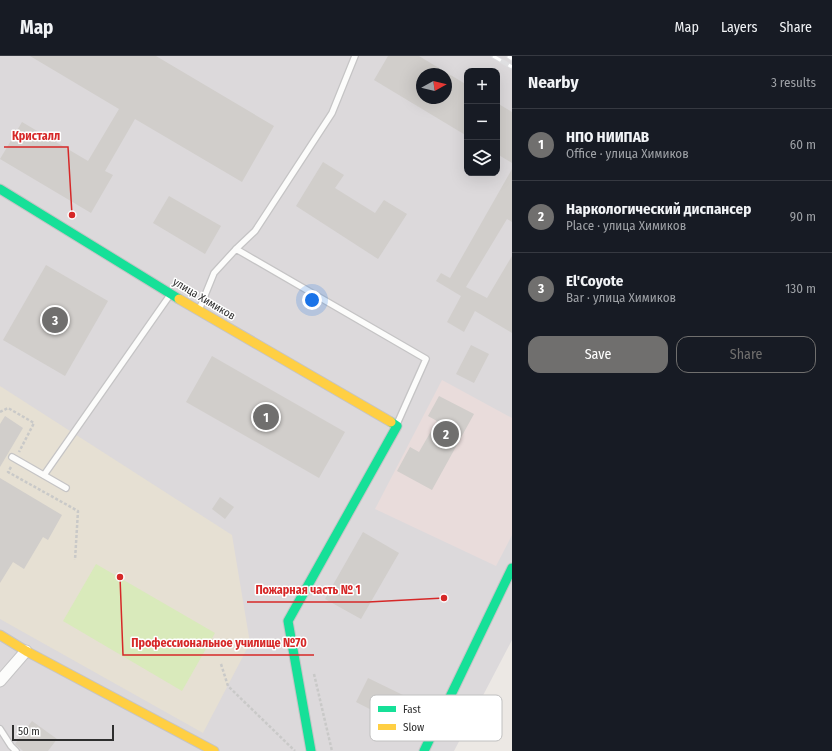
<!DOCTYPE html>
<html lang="en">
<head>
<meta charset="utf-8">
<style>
  body { margin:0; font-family:"Fira Sans Condensed",sans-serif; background:#20242c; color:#f1f3f6 }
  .controls { position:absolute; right:12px; top:12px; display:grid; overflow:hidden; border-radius:8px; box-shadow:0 4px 16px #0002 }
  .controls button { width:36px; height:36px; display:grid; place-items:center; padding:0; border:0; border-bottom:1px solid #363941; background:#171b24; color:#f1f3f6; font:20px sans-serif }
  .compass { position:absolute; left:416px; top:12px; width:36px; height:36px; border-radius:50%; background:#171b24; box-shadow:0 4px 16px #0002; rotate:82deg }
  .scale { position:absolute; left:12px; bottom:10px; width:102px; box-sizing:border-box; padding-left:4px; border:2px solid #2e2e2e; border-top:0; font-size:11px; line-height:14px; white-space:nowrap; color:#2e2e2e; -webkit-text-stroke:3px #fff; paint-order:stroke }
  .you { position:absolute; left:312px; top:244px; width:14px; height:14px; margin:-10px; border:3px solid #fff; border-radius:50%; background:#1a73e8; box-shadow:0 0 0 6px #1a73e833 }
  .badge { display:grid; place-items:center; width:26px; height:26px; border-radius:50%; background:#706f6e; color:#fff; font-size:13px; font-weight:700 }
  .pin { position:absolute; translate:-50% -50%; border:2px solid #fff; box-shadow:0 1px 4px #0006 }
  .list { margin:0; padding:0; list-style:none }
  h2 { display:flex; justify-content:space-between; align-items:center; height:52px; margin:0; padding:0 16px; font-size:17px }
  h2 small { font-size:13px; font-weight:400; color:#9ea1a6 }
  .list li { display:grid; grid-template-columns:26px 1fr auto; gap:12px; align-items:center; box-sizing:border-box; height:72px; padding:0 16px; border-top:1px solid #363941 }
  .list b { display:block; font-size:15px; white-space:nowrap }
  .list p { margin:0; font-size:13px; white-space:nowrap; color:#9ea1a6 }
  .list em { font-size:13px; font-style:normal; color:#9ea1a6 }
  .actions { display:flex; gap:8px; padding:12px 16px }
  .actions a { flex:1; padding:9px 0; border:1px solid #706f6e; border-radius:12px; text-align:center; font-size:14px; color:#706f6e }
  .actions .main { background:#706f6e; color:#fff }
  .icon { flex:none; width:22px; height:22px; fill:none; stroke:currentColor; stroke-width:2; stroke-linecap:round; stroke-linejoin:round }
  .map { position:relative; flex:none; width:512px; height:695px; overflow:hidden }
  header { display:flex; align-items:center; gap:24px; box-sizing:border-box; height:56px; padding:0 20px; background:#171b24; border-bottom:1px solid #363941 }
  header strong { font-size:19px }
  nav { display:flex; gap:22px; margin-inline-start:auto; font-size:14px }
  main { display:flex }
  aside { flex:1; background:#171b24 }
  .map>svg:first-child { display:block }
  .industrial { fill:#dcd9db; fill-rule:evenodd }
  .education { fill:#e6e0d3 }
  .medical { fill:#e9dcdb }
  .pitch { fill:#d9eabb }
  .building { fill:#d1cecb; fill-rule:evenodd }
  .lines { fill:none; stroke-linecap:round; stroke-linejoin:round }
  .lane-casing { stroke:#c5c4c5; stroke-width:8 }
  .street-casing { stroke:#c5c4c5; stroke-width:13 }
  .fast-casing { stroke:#c5c4c5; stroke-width:11 }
  .slow-casing { stroke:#c5c4c5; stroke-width:11 }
  .path { stroke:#c9c9c8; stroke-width:2.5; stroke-dasharray:3 2; stroke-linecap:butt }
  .lane { stroke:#fcfcfb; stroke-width:5.5 }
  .street { stroke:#fcfcfb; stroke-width:11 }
  .fast { stroke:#16e098; stroke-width:9 }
  .slow { stroke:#ffcf43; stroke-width:9 }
  .rail-casing { stroke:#dfdfe1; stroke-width:4.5 }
  .rail { stroke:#fff; stroke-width:3; stroke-dasharray:9; stroke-linecap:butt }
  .labels { text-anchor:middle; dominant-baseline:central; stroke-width:3; stroke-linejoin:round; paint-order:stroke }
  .street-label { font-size:11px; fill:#2e2e2e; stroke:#fff }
  .key { fill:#fff; stroke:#c0c0c0; stroke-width:1 }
  .key-label { font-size:11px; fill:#2e2e2e }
  .leader { fill:none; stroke:#d62828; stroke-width:1.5 }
  .callout-dot { fill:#d62828; stroke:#fff; stroke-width:1.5 }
  .callout-label { font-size:12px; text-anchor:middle; font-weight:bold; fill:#d62828; stroke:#fff; stroke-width:3; stroke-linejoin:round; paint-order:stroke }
</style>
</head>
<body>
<header>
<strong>Map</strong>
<nav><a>Map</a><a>Layers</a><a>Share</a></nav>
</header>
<main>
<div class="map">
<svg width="512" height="695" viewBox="0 0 512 695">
  <rect width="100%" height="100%" fill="#ece8e4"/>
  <path class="industrial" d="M0,0h512v584l-58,111h-454zM467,15h30v102h-30zM422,18h24v24h-24z"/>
  <polygon class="education" points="0,330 232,479 250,587 203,677 0,563"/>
  <polygon class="medical" points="442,324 512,362 512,479 496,510 375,453"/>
  <polygon class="pitch" points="96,508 215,577 182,635 63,565"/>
  <g class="building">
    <polygon points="30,0 156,0 274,70 242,126 135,63 105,115 113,119 91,157 0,103 22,66 88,105 119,53"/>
    <path d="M388,0h31l48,29v51l-93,-56zM422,18h24v24h-24z"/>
    <polygon points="497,47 512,56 512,107 497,98"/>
    <polygon points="323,106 344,119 335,132 375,157 384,144 407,158 378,203 296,150"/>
    <polygon points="512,113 512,166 507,163 466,231 487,242 512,200 512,277 475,255 464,276 447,266 461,240 436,225 441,217 450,222"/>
    <polygon points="169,140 221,170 205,198 153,167"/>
    <polygon points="46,209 108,245 65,320 3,284"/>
    <polygon points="471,289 489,298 474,327 456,318"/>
    <polygon points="212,300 345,376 319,422 186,346"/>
    <polygon points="439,340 474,358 432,434 397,415 410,391 419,396 437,365 428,360"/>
    <polygon points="5,360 23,372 0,411 0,368"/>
    <polygon points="0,422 62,459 48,484 43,481 24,513 13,506 0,527"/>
    <polygon points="220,441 234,451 225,463 212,453"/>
    <polygon points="363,476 399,497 361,563 325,543"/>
    <polygon points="368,622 405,640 393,665 356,646"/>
    <polygon points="32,665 57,683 48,695 23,695 15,688"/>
  </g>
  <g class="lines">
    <g class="lane-casing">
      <g id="lane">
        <polyline points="236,193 255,175 332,57 355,0"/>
        <polyline points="199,254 214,217 236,193 426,303 397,368"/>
        <polyline points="12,401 66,432"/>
        <polyline points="44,419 170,239"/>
        <polyline points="0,673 11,690 16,695"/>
      </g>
    </g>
    <g class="street-casing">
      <polyline id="street" points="0,625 26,595"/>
    </g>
    <g class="fast-casing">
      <g id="fast">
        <polyline points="0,133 179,243"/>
        <polyline points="311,695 288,565 397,370 391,366"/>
        <polyline points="424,695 512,512"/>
      </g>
    </g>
    <g class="slow-casing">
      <g id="slow">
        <polyline points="179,243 391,366"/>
        <polyline points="0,579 26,595 214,695"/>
      </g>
    </g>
    <g class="path">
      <polyline points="0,356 8,352 34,367 19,396"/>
      <polyline points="11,411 8,416 78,455 75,504"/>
      <polyline points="221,608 228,630 295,695"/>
      <polyline points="314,618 332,695"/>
    </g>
    <use href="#lane" class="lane"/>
    <use href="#street" class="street"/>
    <use href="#fast" class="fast"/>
    <use href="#slow" class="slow"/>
    <g class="rail-casing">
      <g id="rail">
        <polyline points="493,0 512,11"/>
        <polyline points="508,0 512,3"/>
      </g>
    </g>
    <use href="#rail" class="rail"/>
  </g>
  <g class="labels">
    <g class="street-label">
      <text transform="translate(204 243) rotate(31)">улица Химиков</text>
    </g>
  </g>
  <rect x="370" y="639" width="132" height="46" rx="6" class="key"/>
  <rect x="378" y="650" width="18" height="6" fill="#16e098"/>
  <rect x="378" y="668" width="18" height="6" fill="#ffcf43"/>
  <g class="key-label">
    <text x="403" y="657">Fast</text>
    <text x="403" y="675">Slow</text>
  </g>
  <path class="leader" d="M72 159L68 91H4M444 542L368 546H247M120 521L123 599H314"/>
  <g class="callout-dot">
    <circle cx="72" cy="159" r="4"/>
    <circle cx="444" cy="542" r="4"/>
    <circle cx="120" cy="521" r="4"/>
  </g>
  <g class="callout-label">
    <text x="36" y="84">Кристалл</text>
    <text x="308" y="538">Пожарная часть № 1</text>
    <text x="219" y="591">Профессиональное училище №70</text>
  </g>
</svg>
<div class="controls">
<button>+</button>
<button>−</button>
<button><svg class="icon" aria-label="layers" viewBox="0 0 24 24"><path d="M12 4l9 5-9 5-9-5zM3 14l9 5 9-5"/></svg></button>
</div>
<svg class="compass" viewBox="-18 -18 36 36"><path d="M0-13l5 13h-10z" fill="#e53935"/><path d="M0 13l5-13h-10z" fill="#9ea1a6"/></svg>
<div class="scale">50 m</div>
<div class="you"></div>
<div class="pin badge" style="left:266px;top:361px">1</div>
<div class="pin badge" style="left:446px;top:378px">2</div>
<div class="pin badge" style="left:55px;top:264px">3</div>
</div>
<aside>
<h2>Nearby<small>3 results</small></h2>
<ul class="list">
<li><span class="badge">1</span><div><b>НПО НИИПАВ</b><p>Office · улица Химиков</p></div><em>60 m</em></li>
<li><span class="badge">2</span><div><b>Наркологический диспансер</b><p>Place · улица Химиков</p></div><em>90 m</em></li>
<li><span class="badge">3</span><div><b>El'Coyote</b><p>Bar · улица Химиков</p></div><em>130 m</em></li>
</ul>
<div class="actions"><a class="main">Save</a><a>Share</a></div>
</aside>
</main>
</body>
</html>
